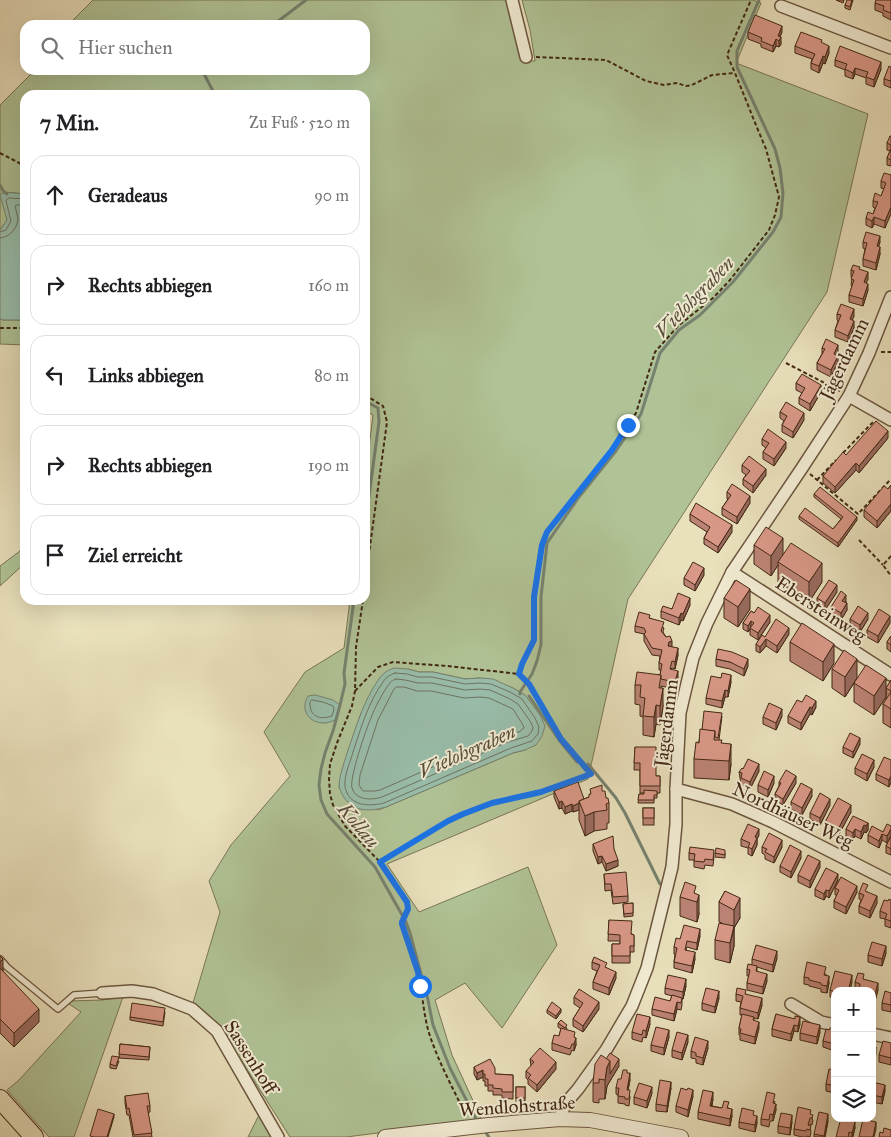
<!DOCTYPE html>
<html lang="de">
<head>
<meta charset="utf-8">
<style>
  body { margin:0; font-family:"IM FELL Great Primer",serif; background:#f6f6f6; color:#202124 }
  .controls { position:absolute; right:15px; bottom:15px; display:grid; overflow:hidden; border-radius:10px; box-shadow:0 5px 20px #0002 }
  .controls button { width:45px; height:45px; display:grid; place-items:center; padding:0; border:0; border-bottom:1px solid #e0e0e0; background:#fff; color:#202124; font:25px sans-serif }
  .stop { position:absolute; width:15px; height:15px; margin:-11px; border:4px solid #1a73e8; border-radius:50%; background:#fff }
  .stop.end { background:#1a73e8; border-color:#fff; box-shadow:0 1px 5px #0008 }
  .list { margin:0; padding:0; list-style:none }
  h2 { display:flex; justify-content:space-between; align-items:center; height:65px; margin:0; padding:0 20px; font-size:21px }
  h2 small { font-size:16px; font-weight:400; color:#757577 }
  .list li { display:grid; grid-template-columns:32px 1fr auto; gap:15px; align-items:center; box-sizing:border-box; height:80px; margin:0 10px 10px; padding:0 10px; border:1px solid #e0e0e0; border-radius:15px }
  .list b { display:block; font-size:19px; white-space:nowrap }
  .list em { font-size:16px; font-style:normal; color:#757577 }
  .icon { flex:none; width:28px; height:28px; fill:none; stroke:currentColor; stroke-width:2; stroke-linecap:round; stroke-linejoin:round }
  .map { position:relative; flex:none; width:891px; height:1137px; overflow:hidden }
  .search { position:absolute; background:#fff; box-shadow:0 5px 20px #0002; left:20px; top:20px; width:350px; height:55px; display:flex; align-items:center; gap:12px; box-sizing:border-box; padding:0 18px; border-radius:15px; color:#757577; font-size:19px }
  .panel { position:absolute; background:#fff; box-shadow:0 5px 20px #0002; left:20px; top:90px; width:350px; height:515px; border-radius:15px }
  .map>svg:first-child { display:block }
  .green { fill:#b0c396; stroke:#797655; fill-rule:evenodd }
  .water { fill:#99beab; stroke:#76826f }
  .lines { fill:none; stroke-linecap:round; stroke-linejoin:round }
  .shore { stroke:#6e7360; stroke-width:1 }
  .stream { stroke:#76826f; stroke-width:3 }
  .service-casing { stroke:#6c563e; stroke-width:8 }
  .minor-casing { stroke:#6c563e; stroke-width:14 }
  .tertiary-casing { stroke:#6c563e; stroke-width:16 }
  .primary-casing { stroke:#422814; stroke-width:20 }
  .path { stroke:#422814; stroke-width:2; stroke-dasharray:4 2.5; stroke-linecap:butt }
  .service { stroke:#f1ebd3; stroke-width:5.5 }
  .minor { stroke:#f1ebd3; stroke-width:11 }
  .tertiary { stroke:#f1ebd3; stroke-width:14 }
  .primary { stroke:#e9e0bc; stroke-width:18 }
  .wall { fill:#bb8374; stroke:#422814 }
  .shaded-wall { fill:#986a5e; stroke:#422814 }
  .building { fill:#d99887; stroke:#422814 }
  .route { stroke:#1a73e8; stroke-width:6 }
  .labels { text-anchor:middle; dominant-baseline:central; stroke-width:4; stroke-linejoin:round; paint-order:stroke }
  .street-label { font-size:19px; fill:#422814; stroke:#f1ebd3 }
  .water-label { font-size:20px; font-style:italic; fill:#584e3a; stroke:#f1ebd3 }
</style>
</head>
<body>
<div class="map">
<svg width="891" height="1137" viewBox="0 0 891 1137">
  <rect width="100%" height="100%" fill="#e9e0bc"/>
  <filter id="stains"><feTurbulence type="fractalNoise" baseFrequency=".004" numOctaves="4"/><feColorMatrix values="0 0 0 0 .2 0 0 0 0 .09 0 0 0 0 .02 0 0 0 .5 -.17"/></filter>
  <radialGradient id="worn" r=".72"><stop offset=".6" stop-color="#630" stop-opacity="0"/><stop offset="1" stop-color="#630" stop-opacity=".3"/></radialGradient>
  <g class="green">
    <path d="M93,0h415l13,61h14l-5,-31 -8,-30h231l8,3 -25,60 132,51 -41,178 -199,307 -40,180 -201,85 32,48 109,-45 29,78 -55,83 -37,-45 -30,17 17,55 29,63 -17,4 -118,15h-56l-69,-108 -17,-18 -11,-8 27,-91 -11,-31 22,-36 59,-69 -26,-44 41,-60 39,-24 6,-48h15v-120l8,-65 -8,-4v-316h-340v99l-21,-2 3,28 -7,10v-125l35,-35h330v-45h-297zM408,669l11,3h14l32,7 15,-1 33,10 12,7v55l-12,3 -127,54 -8,3 -39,-22 3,-17 19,-58z"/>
    <polygon points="0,319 3,320 25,320 25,345 0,344"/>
    <polygon points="25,543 25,563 0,586 0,566 20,551"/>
    <polygon points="123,997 74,1137 49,1137 7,1090 19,1080 81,1012 63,1000 69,1001 102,1000"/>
    <polygon points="261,1111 275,1137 248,1137"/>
  </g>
  <g class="water">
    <polygon points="4,192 25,194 25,320 3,320 0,319 0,230 7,220 0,195"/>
    <path d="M394,668l14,1 11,3h14l32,7 15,-1 13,1 20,9 12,7 15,20 5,11 -3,10 -6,9 -11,5 -12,3 -127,54c-18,5 -35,5 -44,-13 -1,-2 -2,-5 -3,-7 0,-11 5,-23 8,-34 9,-25 16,-52 32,-74 4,-6 9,-9 15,-11z"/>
    <path d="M315,695l18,5 7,5 -4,15c-4,1 -8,3 -12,3 -16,0 -24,-14 -16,-27z"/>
  </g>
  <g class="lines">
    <g class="shore">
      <polyline points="0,232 6,230 11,221 6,201 7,199 9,198 25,199"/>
      <path d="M0,238c9,0 18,-10 18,-20 -1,-4 -2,-8 -3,-12l2,-1h8"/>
      <path d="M395,673l12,1 11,3h14l33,7 15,-1 11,1 19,8 12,7 13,19 4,9 -1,7 -6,7 -21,7 -127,55c-13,3 -30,4 -37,-10 -1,-3 -2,-4 -2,-7 -1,-11 5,-23 8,-34 8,-24 15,-49 30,-70 3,-5 7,-7 12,-9z"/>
      <path d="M396,679l9,1 13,3h14l33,7 15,-1 10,1 18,8 10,6 12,17 3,6 -1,4 -4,5 -20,6 -126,55c-10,3 -26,4 -30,-9 -3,-9 14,-59 19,-70 3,-9 13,-28 19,-35 2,-3 2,-2 6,-4z"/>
      <polygon points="397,687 404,687 417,691 431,691 464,698 480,697 489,698 513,709 523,725 524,728 519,732 506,735 380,790 375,791 363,791 359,785 360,775 378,720 394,689"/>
      <path d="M312,700l11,2 10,4 1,3 -2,7c-12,4 -23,1 -22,-14z"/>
    </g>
    <g class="stream">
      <polyline points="273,25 306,0"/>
      <polyline points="202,70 215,95"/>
      <polyline points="0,185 4,192 7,194"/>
      <polyline points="365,401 378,408 379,422 365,525"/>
      <polyline points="354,600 344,673 345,684 340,705 333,731 325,753 321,769 319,785 321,800 327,814 375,867 406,922 410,933 428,1000 433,1025 450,1068 477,1121"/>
      <polyline points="520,694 520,692 532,674 537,661 541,645 541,597 547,543 579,497 616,451 641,414 660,353 679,330 700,315 733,282 773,232 781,217 783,193 780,168 775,149 737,67 737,51 759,0"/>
      <polyline points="529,696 559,740 577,762"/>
      <polyline points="588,764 616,798 625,813 660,884"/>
      <polyline points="484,1130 489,1137"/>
    </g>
    <g class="service-casing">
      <polyline id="service" points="0,959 7,967 58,1009 74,995 102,993"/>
    </g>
    <g class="minor-casing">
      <g id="minor">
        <polyline points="512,0 526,57"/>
        <polyline points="781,6 891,48"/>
        <polyline points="849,396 891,420"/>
        <polyline points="732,572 891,675"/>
        <polyline points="676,789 732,804 773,822 891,882"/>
        <polyline points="102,993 132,991 153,994 192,1009 217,1031 278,1137"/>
        <polyline points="791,1004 821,1022 835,1025"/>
        <polyline points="872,1034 891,1038"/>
        <polyline points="560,1119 565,1104 578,1089 606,1050 632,1006 647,968 672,867 676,824 676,789 680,713 693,658 707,623 732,572 802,468 849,396 869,353 891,297"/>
      </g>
    </g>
    <g class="tertiary-casing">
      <polyline id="tertiary" points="385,1137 489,1125 560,1119 590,1120 681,1137"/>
    </g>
    <g class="primary-casing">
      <polyline id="primary" points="0,1099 34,1137"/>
    </g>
    <g class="path">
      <polyline points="536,57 606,60 646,81 664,85 677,83 686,86 692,85 712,75 734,73"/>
      <polyline points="0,153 25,166"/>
      <polyline points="0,328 25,328"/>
      <polyline points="881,352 891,352"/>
      <polyline points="786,363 840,391"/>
      <polyline points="365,395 383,406 387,422 365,583"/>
      <polyline points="843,453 873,422"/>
      <polyline points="810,474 858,514 891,479"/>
      <polyline points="817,480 836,460"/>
      <polyline points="859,540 883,565"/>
      <polyline points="891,556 883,565 891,576"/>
      <path d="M363,600l-7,47 -1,44 -3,15 -15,37 -7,21 -1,15 1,15 3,11 12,21 35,36 27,40v10l-5,10v2c5,16 11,31 16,47 5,23 5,46 13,68 9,26 23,51 35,77"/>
      <polyline points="519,674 522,664 534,639 534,597 542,545 547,532 611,450 636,413 655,352 678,326 713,298 730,280 769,230 775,215 779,197 766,149 758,130 735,73 727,55 751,0"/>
      <polyline points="355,691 378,667 393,662 447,666 519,674 529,683 561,739 591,774 541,792 492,803 463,814 448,821 381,862"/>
    </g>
    <use href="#service" class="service"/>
    <use href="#minor" class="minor"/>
    <use href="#tertiary" class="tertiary"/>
    <use href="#primary" class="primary"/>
  </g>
  <g class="wall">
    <polygon points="836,0 844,0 843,3"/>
    <polygon points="853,0 850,10 845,8 845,5"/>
    <polygon points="891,0 891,20 883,16 883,13 875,10 875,3"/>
    <polygon points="748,32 782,32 780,37 781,44 779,47 776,46 773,52 761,47 761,44 748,39"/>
    <polygon points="822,43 829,53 825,64 823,63 819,73 811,69 811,63 812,59 795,53 795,46"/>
    <polygon points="835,60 881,69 874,87 866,84 866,78 855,74 853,79 845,76 845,70 835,66"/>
    <polygon points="891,67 891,88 884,85 884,79"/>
    <polygon points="891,136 891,166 887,165 887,158 890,151 887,150 887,143"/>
    <polygon points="891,175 885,228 874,224 872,228 866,225 866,218 873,214 875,208 873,207 873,201 881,196 884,189 881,188 881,181"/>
    <polygon points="863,242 880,242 878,247 880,254 876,270 863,266 863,259 865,249 863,248"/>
    <polygon points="851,270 860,270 868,279 866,283 868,290 863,306 849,302 849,295 852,286 851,285 852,277 851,277"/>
    <polygon points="837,314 854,316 852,320 854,328 848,342 835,337 835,330 838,321 837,320"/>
    <polygon points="822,348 838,351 836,355 838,362 831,377 817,370 817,363 822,354"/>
    <polygon points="796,383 821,392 810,411 799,404 799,398 802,393 796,390"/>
    <polygon points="780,412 804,420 793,438 782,432 782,425 784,421 780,418"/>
    <polygon points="888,438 859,473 856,470 835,493 823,483 823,476 846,455"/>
    <polygon points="762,439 786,448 774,466 763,459 763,452 766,448 762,445"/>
    <polygon points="742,465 766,475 753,493 743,485 743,479 746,475 742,472"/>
    <polygon points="891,485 891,511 877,528 864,517 864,510 888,489"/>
    <polygon points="727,492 750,503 737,524 722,515 722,508 728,499 727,499"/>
    <polygon points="814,494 857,520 838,547 799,519 799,516 833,529 841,519 814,497"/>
    <polygon points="690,514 732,532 718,553 704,544 704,538 707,532 690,521"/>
    <polygon points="754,545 783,554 822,582 809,602 778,582 778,565 771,576 754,564"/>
    <polygon points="704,575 695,591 684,585 684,578"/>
    <polygon points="837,592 825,610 817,605 817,598"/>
    <polygon points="724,598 750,609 738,627 724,618"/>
    <polygon points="846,601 846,602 847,610 841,620 831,614 831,607"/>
    <polygon points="690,605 683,621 681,620 679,625 661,618 661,611 672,609"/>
    <polygon points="751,611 770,622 758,640 750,635 750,629 748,632 743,629 743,623"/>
    <polygon points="650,618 664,628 663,632 672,647 678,655 675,669 672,668 671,669 678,677 675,689 661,686 663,707 660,725 656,724 654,737 643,735 643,717 640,716 640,705 635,704 635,685 660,675 661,670 659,670 659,663 660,656 652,655 644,641 644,634 635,632 635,626"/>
    <polygon points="850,619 868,619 860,632 850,626"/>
    <polygon points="890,623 878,643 867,637 867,630"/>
    <polygon points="789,634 777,653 766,646 760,653 756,651 756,644 765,637"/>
    <polygon points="891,636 891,652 887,649 887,642"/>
    <polygon points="790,642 834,663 823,681 790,661"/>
    <polygon points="716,659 748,666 744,676 730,669 716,666"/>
    <polygon points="832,669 857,678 886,697 874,715 854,702 854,683 845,697 832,688"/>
    <polygon points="891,681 891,728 883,723 883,704 886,700 886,688"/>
    <polygon points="731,682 728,697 725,697 722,708 706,704 706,698"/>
    <polygon points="802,702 816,707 812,715 810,714 801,730 788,723 788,716"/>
    <polygon points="722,716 719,740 722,743 731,764 729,780 694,778 694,759 702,730"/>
    <polygon points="782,716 776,730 763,724 763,717"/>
    <polygon points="860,744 853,758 843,753 843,747"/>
    <polygon points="635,747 656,776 660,776 660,793 657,793 657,798 654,798 654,803 638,803 639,794 644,794 644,793 640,793 640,770 634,770"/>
    <polygon points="891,760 889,787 876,780 876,774"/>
    <polygon points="874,767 867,781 855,774 855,768"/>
    <polygon points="743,769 759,771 750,789 741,784 739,772"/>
    <polygon points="779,782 796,783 783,805 775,800 775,794 779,786"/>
    <polygon points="774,783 768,797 758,792 758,785"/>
    <polygon points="554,791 584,799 602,791 609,803 609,823 607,823 607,829 594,831 585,836 579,820 579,810 573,812 572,811 565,814 562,808 559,809 554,797"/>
    <polygon points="812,796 802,815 791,809 791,802"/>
    <polygon points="830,805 820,825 810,819 810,813"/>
    <rect x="643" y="808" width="11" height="17"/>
    <polygon points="851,812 838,836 825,829 825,822"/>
    <polygon points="868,823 868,830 866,833 864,832 861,839 855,836 853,839 846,836 846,829"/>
    <polygon points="891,826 887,843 882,840 879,848 868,842 868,835 883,832"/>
    <polygon points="759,835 757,839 757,845 752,856 748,854 748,848 741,846 741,839"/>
    <polygon points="891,836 891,855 886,853 886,846"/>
    <polygon points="593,844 614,849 618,866 606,871 602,862 598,864 593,851"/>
    <polygon points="762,847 782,847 774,863 765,859 765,855 762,853"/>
    <polygon points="689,853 714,857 713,866 705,865 704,869 694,867 694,860 689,860"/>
    <polygon points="715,853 725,853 725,858 715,857"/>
    <polygon points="801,858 791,878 780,872 780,866"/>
    <polygon points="820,867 810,888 798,882 798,875"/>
    <polygon points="604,874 628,896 628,902 613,904 611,890 605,891"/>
    <polygon points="838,880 829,898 826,896 824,900 815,896 815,889"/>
    <polygon points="835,888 857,892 846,914 834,908 834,901 837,895 835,895"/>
    <polygon points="725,891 740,918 734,928 734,946 730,963 715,959 715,940 722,923 719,922 719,902"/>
    <polygon points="868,892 877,903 870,918 859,913 859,906 861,900 859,899 859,893"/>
    <polygon points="696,894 699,914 697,922 680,916 680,897"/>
    <polygon points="891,900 891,928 885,926 885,919 880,918 880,911 888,901"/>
    <polygon points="633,903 633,916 624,917 623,904"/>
    <polygon points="609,920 632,934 634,935 634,952 630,952 630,963 612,963 612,944 620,944 620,941 608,941"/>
    <polygon points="700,936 697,950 687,947 686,950 695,959 692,973 674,968 674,962 675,954 674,954 674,947 680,939"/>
    <polygon points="886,953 882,966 868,962 868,955"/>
    <polygon points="0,956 3,971 39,1022 14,1047 0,1033"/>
    <polygon points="777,958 773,972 757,967 757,972 767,981 763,994 747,990 747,983 749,976 747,976 747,969 752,964 752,959"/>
    <polygon points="592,962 607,968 616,978 609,995 593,989 593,982 597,971 592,969"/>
    <polygon points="826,974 826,975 829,983 827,993 821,992 821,989 809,986 809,985 804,984 804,977"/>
    <polygon points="864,980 878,990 874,1005 872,1004 872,991 859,990 855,989 855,982"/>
    <polygon points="852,982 850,988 853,991 835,991 835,998 830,997 830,990"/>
    <polygon points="686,986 683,999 682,999 682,1005 681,1010 677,1009 674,1021 652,1015 652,1009 670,1001 672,996 665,994 665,988"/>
    <polygon points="891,993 891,1012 882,1010 882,1003"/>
    <polygon points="736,994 746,994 762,1005 758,1019 754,1018 754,1021 759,1028 755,1044 740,1040 740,1035 739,1035 739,1028 742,1015 740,1015 740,1008 741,1002 736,1001"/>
    <polygon points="574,997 599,1009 583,1032 573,1026 573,1019 580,1008 574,1004"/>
    <polygon points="719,998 715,1013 702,1010 702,1003"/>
    <polygon points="547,1010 561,1012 556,1019 547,1013"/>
    <polygon points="165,1012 163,1026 130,1020 130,1017"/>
    <polygon points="776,1014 800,1024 798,1032 794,1031 791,1041 772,1036 772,1029"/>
    <polygon points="558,1023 567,1028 566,1030 575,1038 576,1045 574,1051 572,1050 570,1055 552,1050 552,1043 559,1036 561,1029 558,1027"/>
    <polygon points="650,1024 646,1038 643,1037 642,1042 632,1039 632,1032"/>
    <polygon points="835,1029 835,1051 823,1047 823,1041 829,1030"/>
    <polygon points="820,1032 817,1044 800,1040 800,1033"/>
    <polygon points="669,1037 664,1055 651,1051 651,1045"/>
    <polygon points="688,1042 682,1060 672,1057 672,1050"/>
    <polygon points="891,1043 891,1065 879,1062 879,1055"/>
    <polygon points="120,1044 150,1047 149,1060 119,1058"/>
    <polygon points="708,1048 703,1065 696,1063 696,1059 691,1058 691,1051"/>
    <polygon points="530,1059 556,1069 537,1092 528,1084 528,1080 526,1078 526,1071 531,1066"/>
    <polygon points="119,1061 116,1069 110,1068 110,1064"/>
    <polygon points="619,1066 607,1086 605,1099 599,1099 599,1103 593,1102 593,1083"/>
    <polygon points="474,1067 495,1074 513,1075 513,1099 502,1098 502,1095 493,1095 493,1091 488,1091 488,1086 485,1086 485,1081 483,1081 483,1077 477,1080 474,1074"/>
    <polygon points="835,1070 835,1093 826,1091 826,1084"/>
    <polygon points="627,1073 630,1080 628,1090 630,1097 629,1106 625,1105 625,1104 618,1103 618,1095 616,1094 616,1088 621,1079"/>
    <polygon points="872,1082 885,1091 882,1104 872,1102"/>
    <rect x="516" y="1087" width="9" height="14"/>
    <polygon points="671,1088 667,1112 656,1111 656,1104"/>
    <polygon points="652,1093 647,1108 634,1104 634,1097"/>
    <polygon points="125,1096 150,1106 150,1112 148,1113 152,1137 133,1137 129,1115 127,1115 125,1103"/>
    <polygon points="693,1096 688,1117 676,1112 676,1106"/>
    <polygon points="713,1099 712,1106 722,1108 729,1108 732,1116 730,1126 698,1119 698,1112"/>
    <polygon points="775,1101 774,1103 776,1110 773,1121 770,1121 769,1127 761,1125 761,1119"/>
    <polygon points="811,1115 813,1121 812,1125 810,1124 810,1126 811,1132 810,1137 807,1136 807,1137 802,1137 794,1135 794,1129"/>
    <polygon points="754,1116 757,1123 755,1132 739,1128 739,1122"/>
    <polygon points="828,1121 825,1137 814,1137 814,1134"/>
    <polygon points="853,1121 855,1128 853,1137 836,1137"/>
    <polygon points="792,1122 790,1135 778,1133 778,1126"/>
  </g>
  <g class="shaded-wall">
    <polygon points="782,26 782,32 778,40 778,36"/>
    <polygon points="781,37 781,44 779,47 779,41"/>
    <polygon points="776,39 776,46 773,52 773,46"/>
    <polygon points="829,46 829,53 825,64 825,57"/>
    <polygon points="823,56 823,63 819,73 819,66"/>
    <polygon points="881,62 881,69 874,87 874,80"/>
    <polygon points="855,68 855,74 853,79 853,73"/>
    <polygon points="891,207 891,214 885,228 885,221"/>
    <polygon points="874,217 874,224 872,228 872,221"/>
    <polygon points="880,236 880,242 877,253 877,246"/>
    <polygon points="880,247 880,254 876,270 876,263"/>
    <polygon points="868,272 868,279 864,289 864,282"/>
    <polygon points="868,284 868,290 863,306 863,299"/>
    <polygon points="854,309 854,316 850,326 850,319"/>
    <polygon points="854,321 854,328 848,342 848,336"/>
    <polygon points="838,345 838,351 834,360 834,354"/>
    <polygon points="838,356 838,362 831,377 831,370"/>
    <polygon points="821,385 821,392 810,411 810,404"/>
    <polygon points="804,413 804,420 793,438 793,432"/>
    <polygon points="888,431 888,438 859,473 859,466"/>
    <polygon points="786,442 786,448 774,466 774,459"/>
    <polygon points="856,463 856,470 835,493 835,487"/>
    <polygon points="766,469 766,475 753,493 753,486"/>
    <polygon points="750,496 750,503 737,524 737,517"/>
    <polygon points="891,504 891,511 877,528 877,521"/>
    <polygon points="857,517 857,520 838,547 838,543"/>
    <polygon points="732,525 732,532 718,553 718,547"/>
    <polygon points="783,538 783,557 778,562 778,565 771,576 771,556"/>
    <polygon points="822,563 822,582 809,602 809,582"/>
    <polygon points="704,568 704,575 695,591 695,585"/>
    <polygon points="837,585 837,592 825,610 825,603"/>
    <polygon points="750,589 750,609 738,627 738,607"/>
    <polygon points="846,595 846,601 842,607 842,601"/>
    <polygon points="690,598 690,605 683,621 683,614"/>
    <polygon points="847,603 847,610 841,620 841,613"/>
    <polygon points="681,613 681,620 679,625 679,618"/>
    <polygon points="868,613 868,619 860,632 860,625"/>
    <polygon points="770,615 770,622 758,640 758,633"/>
    <polygon points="890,616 890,623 878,643 878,636"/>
    <polygon points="751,621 751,627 748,632 748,626"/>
    <polygon points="789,628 789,634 777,653 777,646"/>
    <polygon points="766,639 766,646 760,653 760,647"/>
    <polygon points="672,641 672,647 668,646 669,642"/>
    <polygon points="834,644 834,663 823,681 823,662"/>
    <polygon points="678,648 678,655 675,669 675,662"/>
    <polygon points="748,659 748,666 744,676 744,669"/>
    <polygon points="857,659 857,678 845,697 845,677"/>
    <polygon points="678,671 678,677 675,689 675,682"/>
    <polygon points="731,675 731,682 728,697 728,691"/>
    <polygon points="886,678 886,697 874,715 874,696"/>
    <polygon points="663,688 663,707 660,725 660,706"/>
    <polygon points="725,690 725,697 722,708 722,701"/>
    <polygon points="816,701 816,707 812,715 812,708"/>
    <polygon points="656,705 656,724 654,737 654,717"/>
    <polygon points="810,707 810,714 801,730 801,723"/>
    <polygon points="782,709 782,716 776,730 776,723"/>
    <polygon points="860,738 860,744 853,758 853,752"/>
    <polygon points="731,744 731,764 729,780 729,761"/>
    <polygon points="874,760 874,767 867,781 867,774"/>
    <polygon points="759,764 759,771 750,789 750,782"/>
    <polygon points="774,776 774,783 768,797 768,790"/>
    <polygon points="796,776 796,783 783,805 783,799"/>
    <polygon points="891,776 891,783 889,787 889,780"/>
    <polygon points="812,789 812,796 802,815 802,808"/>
    <polygon points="830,799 830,805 820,825 820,818"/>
    <polygon points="562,801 562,808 559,809 559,802"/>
    <polygon points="579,803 579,810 573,812 573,806"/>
    <polygon points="572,804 572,811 565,814 565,807"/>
    <polygon points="851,805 851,812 838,836 838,829"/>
    <polygon points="594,812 594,831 585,836 585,816"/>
    <polygon points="868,823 868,830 866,833 866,826"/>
    <polygon points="864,825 864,832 861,839 861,832"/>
    <polygon points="759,829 759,835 757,839 757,845 752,856 752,849 755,837"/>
    <polygon points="855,829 855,836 853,839 853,833"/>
    <polygon points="891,829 891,836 887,843 887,836"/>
    <polygon points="882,834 882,840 879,848 879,841"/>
    <polygon points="782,840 782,847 774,863 774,857"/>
    <polygon points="801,851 801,858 791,878 791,872"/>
    <polygon points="602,856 602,862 598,864 598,857"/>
    <polygon points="618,860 618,866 606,871 606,864"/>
    <polygon points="820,861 820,867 810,888 810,881"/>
    <polygon points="838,874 838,880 829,898 829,891"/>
    <polygon points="857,886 857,892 846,914 846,907"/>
    <polygon points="826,890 826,896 824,900 824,894"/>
    <polygon points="699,895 699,914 697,922 697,902"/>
    <polygon points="877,896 877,903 870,918 870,911"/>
    <polygon points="740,898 740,918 734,928 734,946 730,963 730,943 734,929 734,910"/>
    <polygon points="700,929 700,936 697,950 697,943"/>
    <polygon points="886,946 886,953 882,966 882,959"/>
    <polygon points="777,951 777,958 773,972 773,965"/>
    <polygon points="695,952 695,959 692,973 692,966"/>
    <polygon points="3,959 3,973 0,975 0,962"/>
    <polygon points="616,972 616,978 609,995 609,988"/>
    <polygon points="767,974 767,981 763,994 763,987"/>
    <polygon points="852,975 852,982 850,991 849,988"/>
    <polygon points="829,976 829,983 827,993 827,986"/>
    <polygon points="686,979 686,986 683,999 683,992"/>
    <polygon points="878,983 878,990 874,1005 874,998"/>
    <polygon points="719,991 719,998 715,1013 715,1007"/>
    <polygon points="762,998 762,1005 758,1019 758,1013"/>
    <polygon points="599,1002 599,1009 583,1032 583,1026"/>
    <polygon points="677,1002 677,1009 674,1021 674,1014"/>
    <polygon points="39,1009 39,1022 14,1047 14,1033"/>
    <polygon points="561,1009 561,1012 556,1019 556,1016"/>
    <polygon points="650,1017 650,1024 646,1038 646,1031"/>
    <polygon points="800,1017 800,1024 798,1032 798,1026"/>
    <polygon points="759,1022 759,1028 755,1044 755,1037"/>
    <polygon points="794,1025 794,1031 791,1041 791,1034"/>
    <polygon points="820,1025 820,1032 817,1044 817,1037"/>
    <polygon points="669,1030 669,1037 664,1055 664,1048"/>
    <polygon points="688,1035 688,1042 682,1060 682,1053"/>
    <polygon points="576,1038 576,1045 574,1051 574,1044"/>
    <polygon points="708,1041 708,1048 703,1065 703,1058"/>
    <polygon points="876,1047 876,1054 873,1065 873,1058"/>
    <polygon points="619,1059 619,1066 607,1086 605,1099 605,1080 607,1067 610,1061"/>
    <polygon points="556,1062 556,1069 537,1092 537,1085"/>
    <polygon points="483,1070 483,1077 477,1080 477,1073"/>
    <polygon points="630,1073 630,1080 627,1096 627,1090"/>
    <polygon points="671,1082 671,1088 667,1112 667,1106"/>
    <polygon points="885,1085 885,1091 882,1104 882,1097"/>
    <polygon points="652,1087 652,1093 647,1108 647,1101"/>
    <polygon points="693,1090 693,1096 688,1117 688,1110"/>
    <polygon points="713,1092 713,1099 710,1112 710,1106"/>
    <polygon points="776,1104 776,1110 773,1121 773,1115"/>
    <polygon points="732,1109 732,1116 730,1126 730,1119"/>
    <polygon points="114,1114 114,1117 108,1137 107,1137"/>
    <polygon points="828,1114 828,1121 825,1137 824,1137"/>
    <polygon points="792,1115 792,1122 790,1135 790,1128"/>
    <polygon points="757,1116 757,1123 755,1132 755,1125"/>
    <polygon points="855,1122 855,1128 852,1137 852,1133"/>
    <polygon points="876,1122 876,1129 874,1137 873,1137"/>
  </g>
  <g class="building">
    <polygon points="847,0 852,0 850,7 845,5"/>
    <polygon points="876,0 891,0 891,13 883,10 884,6 875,3"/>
    <polygon points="755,15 782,26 778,36 781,37 779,41 776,39 773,46 761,41 762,38 748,32"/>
    <polygon points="801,32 822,40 821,42 829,46 825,57 823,56 819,66 811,63 815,54 795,46"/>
    <polygon points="840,46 881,62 874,80 866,77 868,72 855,68 853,73 845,69 847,64 835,60"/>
    <polygon points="889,66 891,67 891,81 884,79"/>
    <polygon points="890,136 891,136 891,145 887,143"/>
    <polygon points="891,149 891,160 887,158"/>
    <polygon points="884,173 891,175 891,207 885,221 874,217 872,221 866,218 868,212 873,214 878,202 873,201 875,193 881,196 886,183 881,181"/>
    <polygon points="866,232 880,236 877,246 880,247 876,263 863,259 867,243 863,242"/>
    <polygon points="853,265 860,267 859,269 868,272 864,282 868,284 863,299 849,295 854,280 851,279 854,271 851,270"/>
    <polygon points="841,304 854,309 850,319 854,321 848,336 835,330 841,315 837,314"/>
    <polygon points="826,339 838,345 834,354 838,356 831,370 817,363 825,349 822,348"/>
    <polygon points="802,374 821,385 810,404 799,398 805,388 796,383"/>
    <polygon points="786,402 804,413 793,432 782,425 787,416 780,412"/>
    <polygon points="876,421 888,431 859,466 856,463 835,487 823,476 843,452 846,455"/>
    <polygon points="768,429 786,442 774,459 763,452 769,443 762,439"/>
    <polygon points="749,456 766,469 753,486 743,479 750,471 742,465"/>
    <polygon points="732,484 750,496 737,517 722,508 731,495 727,492"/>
    <polygon points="891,485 891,504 877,521 864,510 884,486 888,489"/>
    <polygon points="820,487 857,517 838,543 799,516 805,508 833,529 843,517 814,494"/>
    <polygon points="696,503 732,525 718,547 704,538 710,527 690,514"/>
    <polygon points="766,527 783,538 771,556 754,545"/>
    <polygon points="791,543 822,563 809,582 778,562"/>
    <polygon points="693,562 704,568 695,585 684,578"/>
    <polygon points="736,580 750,589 738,607 724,598"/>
    <polygon points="829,580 837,585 825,603 817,598"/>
    <polygon points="841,591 846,595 842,601 847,603 841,613 831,607"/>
    <polygon points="678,593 690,598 683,614 681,613 679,618 661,611 663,606 672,609"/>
    <polygon points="858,606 868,613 860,625 850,619"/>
    <polygon points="758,607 770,615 758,633 750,628 754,623 751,621 748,626 743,623 751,611 754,613"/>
    <polygon points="879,609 890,616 878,636 867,630"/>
    <polygon points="639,612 650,615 649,618 664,622 661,631 666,637 670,636 672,641 669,642 668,646 678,648 675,662 672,661 670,669 678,671 675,682 661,679 661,675 660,675 662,664 659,663 662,650 652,648 644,634 646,632 644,628 635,626"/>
    <polygon points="776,619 789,628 777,646 766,639 760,647 756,644 762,635 765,637"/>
    <polygon points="802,623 834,644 823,662 790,642"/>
    <polygon points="891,636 891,645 887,642"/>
    <polygon points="718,649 732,652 748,659 744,669 730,662 716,659"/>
    <polygon points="844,650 857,659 845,677 832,669"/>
    <polygon points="866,665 886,678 874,696 854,683"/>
    <polygon points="637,672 661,675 659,688 663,688 660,706 656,705 654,717 643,716 645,698 640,697 641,685 635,685"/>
    <polygon points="722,673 731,675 728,691 725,690 722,701 706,698 711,676 721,678"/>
    <polygon points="891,680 891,691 886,688"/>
    <polygon points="891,692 891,709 883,704"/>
    <polygon points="806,695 816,701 812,708 810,707 801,723 788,716 797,700 802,702"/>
    <polygon points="769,703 782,709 776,723 763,717"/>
    <polygon points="704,711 722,713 718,738 715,737 715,731 702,730"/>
    <polygon points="700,729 715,731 714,740 722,740 721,743 731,744 729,761 694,759 696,742 699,743"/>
    <polygon points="850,733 860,738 853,752 843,747"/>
    <polygon points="635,747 656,747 656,776 660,776 660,786 640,786 640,763 634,763"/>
    <polygon points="862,754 874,760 867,774 855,768"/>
    <polygon points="884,757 891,760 891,776 889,780 876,774"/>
    <polygon points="748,759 759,764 750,782 741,778 742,773 739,772 742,768 743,769"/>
    <polygon points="786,770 796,776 783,799 775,794 781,783 779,782"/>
    <polygon points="764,771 774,776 768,790 758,785"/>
    <polygon points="578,782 584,799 579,801 579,803 573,806 572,804 565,807 562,801 559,802 554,791"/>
    <polygon points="801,783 812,789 802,808 791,802"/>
    <polygon points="602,785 602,791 605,791 606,798 608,798 609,803 606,804 607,810 594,812 585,816 579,801 589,797 589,794 591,794 590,789"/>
    <polygon points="644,790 657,791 657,795 654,795 654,800 638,800 639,794 644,794"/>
    <polygon points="820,793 830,799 820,818 810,813"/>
    <polygon points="838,798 851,805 838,829 825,822"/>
    <rect x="643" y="808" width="11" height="10"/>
    <polygon points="853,816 868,823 866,826 864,825 861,832 855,829 853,833 846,829"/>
    <polygon points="748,824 759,829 755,837 757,838 752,849 748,847 750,843 741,839"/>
    <polygon points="887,824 891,826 891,829 887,836 882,834 879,841 868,835 872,826 883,832"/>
    <polygon points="769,833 782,840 774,857 765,852 767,849 762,847"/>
    <polygon points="613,836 614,849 618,860 606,864 602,856 598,857 593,844"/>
    <polygon points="891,836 891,849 886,846"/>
    <polygon points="790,845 801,851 791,872 780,866"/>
    <polygon points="690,847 714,850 713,860 705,859 704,862 694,861 695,854 689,853"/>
    <polygon points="716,848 725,850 725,855 715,853"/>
    <polygon points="808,855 820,861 810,881 798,875"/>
    <polygon points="826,868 838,874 829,891 826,890 824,894 815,889"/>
    <polygon points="626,872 628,896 613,897 611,884 605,884 604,874"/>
    <polygon points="841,877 857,886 846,907 834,901 839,890 835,888"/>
    <polygon points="685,882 696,886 694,893 699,895 697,902 680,897"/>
    <polygon points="863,883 868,885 865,891 877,896 870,911 859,906 864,895 859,893"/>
    <polygon points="725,891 740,898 734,910 719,902"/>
    <polygon points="889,899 891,900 891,921 885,919 887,914 880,911 884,900 888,901"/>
    <polygon points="633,903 633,913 624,914 623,904"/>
    <polygon points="609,920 632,921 631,934 634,935 634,946 630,946 630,956 612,956 612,944 620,944 620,935 608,934"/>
    <polygon points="719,923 734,926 730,943 715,940"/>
    <polygon points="684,925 700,929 697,943 687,941 685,950 695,952 692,966 674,962 677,948 674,947 676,938 680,939"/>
    <polygon points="872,942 886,946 882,959 868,955"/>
    <polygon points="756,945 777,951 773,965 752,959"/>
    <polygon points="0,956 3,959 0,962"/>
    <polygon points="594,957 607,963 605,967 616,972 609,988 593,982 600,965 592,962"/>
    <polygon points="807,962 826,967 824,975 829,976 827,986 821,985 821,983 809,980 809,978 804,977"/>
    <polygon points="748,964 757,966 756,971 767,974 763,987 747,983 750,970 747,969"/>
    <polygon points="0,968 39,1009 14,1033 0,1019"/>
    <polygon points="835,971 852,975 849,988 853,989 853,991 835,991 835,992 830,990"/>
    <polygon points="858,973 864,974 863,979 878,983 874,998 872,998 872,991 859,991 860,984 855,982"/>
    <polygon points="668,975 686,979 683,992 665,988"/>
    <polygon points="706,988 719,991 715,1007 702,1003"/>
    <polygon points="737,988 746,990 745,994 762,998 758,1013 740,1008 743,996 736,994"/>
    <polygon points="579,989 599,1002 583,1026 573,1019 583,1003 574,997"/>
    <polygon points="885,991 891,993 891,1005 882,1003"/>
    <polygon points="672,995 682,998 681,1003 677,1002 674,1014 652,1009 655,997 670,1001"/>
    <polygon points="552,1002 561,1009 556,1016 547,1010"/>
    <polygon points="132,1003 165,1008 163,1022 130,1017"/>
    <polygon points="637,1014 650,1017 646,1031 643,1030 642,1035 632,1032"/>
    <polygon points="742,1014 754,1017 753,1020 759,1022 755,1037 740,1033 741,1029 739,1028"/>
    <polygon points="776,1014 795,1019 795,1016 800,1017 798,1026 794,1025 791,1034 772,1029"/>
    <polygon points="561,1020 567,1025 565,1028 558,1023"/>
    <polygon points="803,1021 820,1025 817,1037 800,1033"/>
    <polygon points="656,1027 669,1030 664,1048 651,1045"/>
    <polygon points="561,1028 575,1032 574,1037 576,1038 574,1044 572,1044 570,1049 552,1043 554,1035 559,1036"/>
    <polygon points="830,1028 835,1029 835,1044 823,1041 826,1029 829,1030"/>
    <polygon points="677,1032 688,1035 682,1053 672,1050"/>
    <polygon points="695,1037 708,1041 703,1058 696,1056 696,1053 691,1051"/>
    <polygon points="883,1041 891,1043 891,1058 879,1055"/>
    <polygon points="120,1044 150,1047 149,1057 119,1054"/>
    <polygon points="872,1046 876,1047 873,1058 872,1058"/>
    <polygon points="540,1048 556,1062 537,1085 528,1078 531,1075 526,1071 534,1062 530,1059"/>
    <polygon points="610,1053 619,1059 610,1074 610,1061 606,1059"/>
    <polygon points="601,1055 610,1061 607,1067 605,1080 599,1079 599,1083 593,1083 595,1064"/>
    <polygon points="112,1056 119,1057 116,1066 110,1064"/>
    <polygon points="490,1059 495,1068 495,1074 513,1075 513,1092 502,1092 502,1089 493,1088 493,1085 488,1085 488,1079 485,1079 485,1074 483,1074 483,1070 477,1073 474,1067"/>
    <polygon points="829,1069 835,1070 835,1086 826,1084"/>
    <polygon points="623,1070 627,1070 627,1073 630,1073 627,1090 630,1090 629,1099 625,1099 625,1097 618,1096 619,1088 616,1088 618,1079 621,1079"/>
    <polygon points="660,1080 671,1082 667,1106 656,1104"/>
    <polygon points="872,1082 885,1085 882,1097 872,1095"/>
    <polygon points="639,1083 652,1087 647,1101 634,1097"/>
    <rect x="516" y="1087" width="9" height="11"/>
    <polygon points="681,1088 687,1090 688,1088 693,1090 688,1110 676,1106"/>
    <polygon points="703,1090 713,1092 710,1106 722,1108 724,1101 729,1102 727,1108 732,1109 730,1119 698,1112"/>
    <polygon points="767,1092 775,1094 773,1103 776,1104 773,1115 770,1114 769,1120 761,1119"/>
    <polygon points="148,1093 150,1106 147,1106 152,1133 134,1135 129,1108 127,1109 125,1096"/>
    <polygon points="798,1107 811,1110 810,1114 813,1115 812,1118 810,1118 808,1125 811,1126 810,1130 807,1129 806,1131 794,1129"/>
    <polygon points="742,1108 754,1111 753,1115 757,1116 755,1125 739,1122"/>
    <polygon points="98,1109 114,1114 107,1137 94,1137 90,1136"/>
    <polygon points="819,1112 828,1114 824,1136 814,1134"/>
    <polygon points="781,1113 792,1115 790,1128 778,1126"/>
    <polygon points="841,1118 853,1118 852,1121 855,1122 852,1133 849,1132 848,1137 836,1137"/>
    <polygon points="863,1119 876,1122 873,1137 859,1137"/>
    <polygon points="884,1128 891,1130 891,1137 879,1137 880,1132 883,1133"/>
  </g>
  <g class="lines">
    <polyline class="route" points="420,986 418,972 402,924 402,922 408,909 407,902 380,862 448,821 463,814 492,803 541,792 591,774 561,739 529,684 519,674 522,664 534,640 534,597 542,545 547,532 612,450 628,425"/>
  </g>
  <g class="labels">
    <g class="street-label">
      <text transform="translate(844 359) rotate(-64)">Jägerdamm</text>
      <text transform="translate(821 609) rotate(33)">Ebersteinweg</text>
      <text transform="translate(666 723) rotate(-83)">Jägerdamm</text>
      <text transform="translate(793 815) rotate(25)">Nordhäuser Weg</text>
      <text transform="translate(251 1057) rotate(58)">Sassenhoff</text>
      <text transform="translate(517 1106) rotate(-4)">Wendlohstraße</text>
    </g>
    <g class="water-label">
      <text transform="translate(694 297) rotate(-46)">Vielohgraben</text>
      <text transform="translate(467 751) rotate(-24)">Vielohgraben</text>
      <text transform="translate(359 825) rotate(50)">Kollau</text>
    </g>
  </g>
  <rect width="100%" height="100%" filter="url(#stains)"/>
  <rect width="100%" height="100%" fill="url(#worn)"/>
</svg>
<div class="controls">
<button>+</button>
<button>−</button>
<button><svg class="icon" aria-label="layers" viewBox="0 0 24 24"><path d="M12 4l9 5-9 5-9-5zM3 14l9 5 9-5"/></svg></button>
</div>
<div class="stop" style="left:420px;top:986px"></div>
<div class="stop end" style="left:628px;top:425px"></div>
<div class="search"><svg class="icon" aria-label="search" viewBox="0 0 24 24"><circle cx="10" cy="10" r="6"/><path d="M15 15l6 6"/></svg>Hier suchen</div>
<section class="panel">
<h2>7 Min.<small>Zu Fuß · 520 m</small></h2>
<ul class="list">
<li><svg class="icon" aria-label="ahead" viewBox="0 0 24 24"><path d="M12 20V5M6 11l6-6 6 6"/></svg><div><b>Geradeaus</b></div><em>90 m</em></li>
<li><svg class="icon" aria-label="right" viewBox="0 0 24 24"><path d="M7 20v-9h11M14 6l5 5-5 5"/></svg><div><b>Rechts abbiegen</b></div><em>160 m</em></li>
<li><svg class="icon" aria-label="left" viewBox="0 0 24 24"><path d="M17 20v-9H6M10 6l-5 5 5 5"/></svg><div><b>Links abbiegen</b></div><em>80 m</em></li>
<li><svg class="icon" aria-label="right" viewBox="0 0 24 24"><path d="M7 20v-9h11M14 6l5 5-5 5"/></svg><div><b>Rechts abbiegen</b></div><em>190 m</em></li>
<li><svg class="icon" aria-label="arrive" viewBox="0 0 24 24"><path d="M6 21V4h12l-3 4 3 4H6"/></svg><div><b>Ziel erreicht</b></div></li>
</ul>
</section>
</div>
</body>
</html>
